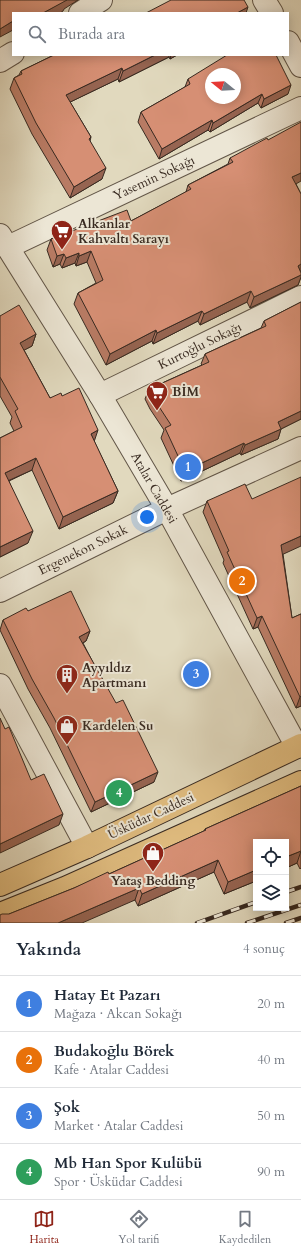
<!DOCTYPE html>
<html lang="tr">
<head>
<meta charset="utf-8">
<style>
  body { margin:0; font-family:Cardo,serif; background:#f6f6f7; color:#1f2937 }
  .controls { position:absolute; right:12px; bottom:12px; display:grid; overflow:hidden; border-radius:0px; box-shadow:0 2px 10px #0003 }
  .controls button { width:36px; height:36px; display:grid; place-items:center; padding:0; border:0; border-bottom:1px solid #e0e1e3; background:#fff; color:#1f2937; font:20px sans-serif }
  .compass { position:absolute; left:205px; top:68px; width:36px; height:36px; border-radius:50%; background:#fff; box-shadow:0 2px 10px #0003; rotate:288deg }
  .you { position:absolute; left:147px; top:517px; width:14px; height:14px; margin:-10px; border:3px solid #fff; border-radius:50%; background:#1a73e8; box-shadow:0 0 0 6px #1a73e833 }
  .badge { display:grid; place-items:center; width:26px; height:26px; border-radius:50%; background:#8f2418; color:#fff; font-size:13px; font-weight:700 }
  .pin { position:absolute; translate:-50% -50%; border:2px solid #fff; box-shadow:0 1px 4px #0006 }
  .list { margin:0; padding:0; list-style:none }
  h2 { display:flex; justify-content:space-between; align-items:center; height:52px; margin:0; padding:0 16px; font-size:17px }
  h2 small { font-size:13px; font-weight:400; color:#747a83 }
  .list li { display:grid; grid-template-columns:26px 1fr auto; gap:12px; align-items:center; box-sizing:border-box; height:56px; padding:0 16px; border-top:1px solid #e0e1e3 }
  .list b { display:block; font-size:15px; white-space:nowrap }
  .list p { margin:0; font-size:13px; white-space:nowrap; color:#747a83 }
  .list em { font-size:13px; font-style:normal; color:#747a83 }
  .icon { flex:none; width:22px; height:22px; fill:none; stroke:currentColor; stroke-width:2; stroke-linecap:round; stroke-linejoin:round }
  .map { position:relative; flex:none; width:301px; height:923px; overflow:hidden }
  .search { position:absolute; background:#fff; box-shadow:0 2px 10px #0003; left:12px; right:12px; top:12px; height:44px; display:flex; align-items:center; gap:10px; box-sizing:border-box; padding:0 14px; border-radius:0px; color:#747a83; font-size:15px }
  .sheet { height:276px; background:#fff }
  nav { display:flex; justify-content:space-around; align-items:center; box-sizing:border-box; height:56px; border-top:1px solid #e0e1e3; background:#fff; font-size:11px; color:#747a83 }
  nav a { display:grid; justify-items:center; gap:2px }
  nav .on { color:#8f2418 }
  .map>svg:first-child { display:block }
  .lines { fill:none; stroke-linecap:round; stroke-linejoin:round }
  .minor-casing { stroke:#625648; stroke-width:24 }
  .major-casing { stroke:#382a21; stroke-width:24 }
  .minor { stroke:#ece6d5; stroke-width:22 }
  .major { stroke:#e0bc7f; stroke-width:22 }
  .rail-casing { stroke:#382a21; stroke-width:4.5 }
  .rail { stroke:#ece6d5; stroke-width:3; stroke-dasharray:9; stroke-linecap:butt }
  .wall { fill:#b87b64; stroke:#382a21 }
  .shaded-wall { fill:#966451; stroke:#382a21 }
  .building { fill:#d68f74; stroke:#382a21; fill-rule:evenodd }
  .labels { text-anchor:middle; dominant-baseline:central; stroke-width:4; stroke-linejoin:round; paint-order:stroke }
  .street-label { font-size:13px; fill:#382a21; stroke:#ece6d5 }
  .poi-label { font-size:13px; font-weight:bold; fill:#382a21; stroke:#ece6d5; text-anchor:start }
</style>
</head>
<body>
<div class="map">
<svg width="301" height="923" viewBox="0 0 301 923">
  <rect width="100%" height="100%" fill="#e1d9be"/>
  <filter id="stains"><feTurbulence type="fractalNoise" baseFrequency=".005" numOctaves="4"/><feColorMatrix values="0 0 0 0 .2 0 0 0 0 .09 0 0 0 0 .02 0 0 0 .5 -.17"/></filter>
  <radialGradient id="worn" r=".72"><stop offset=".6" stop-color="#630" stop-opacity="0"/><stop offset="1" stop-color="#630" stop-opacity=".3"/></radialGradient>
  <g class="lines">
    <g class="minor-casing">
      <g id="minor">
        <polyline points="264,0 272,13"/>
        <polyline points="80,13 101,0"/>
        <polyline points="288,42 301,66"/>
        <polyline points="0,61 13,53"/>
        <polyline points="0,235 100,395 167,509 297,747"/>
        <polyline points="8,247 301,108"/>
        <polyline points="100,395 301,297"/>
        <polyline points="0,591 167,509 301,448"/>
        <polyline points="0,685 87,847"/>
      </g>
    </g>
    <g class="major-casing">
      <g id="major">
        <polyline points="0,885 87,847 301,745"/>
        <polyline points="0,914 65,888 301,782"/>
      </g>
    </g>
    <use href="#minor" class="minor"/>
    <use href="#major" class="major"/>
    <g class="rail-casing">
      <g id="rail">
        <polyline points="286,892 301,887"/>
        <polyline points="197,923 256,902"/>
        <polyline points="247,923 301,905"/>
        <polyline points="286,923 301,918"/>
      </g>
    </g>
    <use href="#rail" class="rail"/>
  </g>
  <g class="wall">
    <polygon points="54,55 177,55 170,59 169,57 119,82 118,79 70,102 91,137 90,141 102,179 70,198 32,134 10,89 14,78 19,75 21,71"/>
    <polygon points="188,79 288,94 261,108 258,103 210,132 208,130 159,159 138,122 141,112 185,87"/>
    <polygon points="230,158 296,184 301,194 301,277 298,285 250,308 247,302 200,325 198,321 153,344 152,341 106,365 74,304 78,293 96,283 87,262 76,266 75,263 62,268 60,264 53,267 47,250 51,239 131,221 186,192 188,185 228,164"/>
    <polygon points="301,302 301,419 281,429 278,439 241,455 240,453 181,481 161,438 164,430 150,409 145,399 149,389 202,365 201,364 205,354 261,328 264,321"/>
    <polygon points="0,316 36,334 32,346 24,350 50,398 62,396 94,441 118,491 113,503 59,529 32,470 9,481 28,543 0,557 0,438 14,431 10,423 12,417 0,396"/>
    <polygon points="252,499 283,554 292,618 301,614 301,706 296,708 258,627 253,629 223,563 224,560 203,512 207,501"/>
    <polygon points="28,611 90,631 86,641 83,643 154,782 91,812 50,728 28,689 0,630 3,620"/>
    <polygon points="301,786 301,868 300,869 297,863 286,868 286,842 256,842 256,881 224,894 214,872 138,906 135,900 9,914 109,874 204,831 205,829"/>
  </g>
  <g class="shaded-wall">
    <polygon points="66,0 78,0 64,9 63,11 60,13 43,13"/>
    <polygon points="248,7 246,13 237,13"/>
    <polygon points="13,21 13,30 0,37 0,29"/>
    <polygon points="155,55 169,55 169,57 119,82 123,71"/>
    <polygon points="171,55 177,55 170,59"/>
    <polygon points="122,68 118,79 62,106 66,95"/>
    <polygon points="291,85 288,94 261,108 264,99"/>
    <polygon points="262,94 258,103 210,132 213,123"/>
    <polygon points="212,120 208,130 159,159 162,149"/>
    <polygon points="106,168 102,179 70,198 74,187"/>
    <polygon points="301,173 301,181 289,188 292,177"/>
    <polygon points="91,251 87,262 76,266 79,256"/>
    <polygon points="79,253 75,263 62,268 66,258"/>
    <polygon points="64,254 60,264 53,267 57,256"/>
    <polygon points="301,264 301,273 298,266"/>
    <polygon points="301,275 301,277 298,285 250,308 254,297"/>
    <polygon points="251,291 247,302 200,325 204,314"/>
    <polygon points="202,311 198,321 153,344 157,333"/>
    <polygon points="156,330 152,341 106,365 110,354"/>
    <polygon points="36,334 32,346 15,355 20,343"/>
    <polygon points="301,411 301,419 275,432 278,422"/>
    <polygon points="281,429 278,439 241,455 245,445"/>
    <polygon points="98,430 94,442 91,434"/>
    <polygon points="244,443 240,453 181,481 185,471"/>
    <polygon points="36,458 32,470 1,484 5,473"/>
    <polygon points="118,491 113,503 59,529 63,517"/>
    <polygon points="33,531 28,543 0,557 0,547"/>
    <polygon points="301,536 301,546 277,557 281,545"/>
    <polygon points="262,616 258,627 253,629 257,618"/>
    <polygon points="90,631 86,641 75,647 79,637"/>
    <polygon points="301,696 301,706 296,708 300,697"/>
    <polygon points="158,772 154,782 91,812 95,802"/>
    <polygon points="63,814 59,825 0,853 0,844"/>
    <polygon points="301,851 297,863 286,868 286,857"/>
    <polygon points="218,860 214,872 138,906 142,894"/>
    <polygon points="256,870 256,881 224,894 228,882"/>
    <polygon points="139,888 135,900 82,923 58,923"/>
  </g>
  <g class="building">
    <polygon points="0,0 67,0 43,13 13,13 13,21 0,29"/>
    <polygon points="171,0 244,0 248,7 237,13 146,13"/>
    <polygon points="54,55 155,55 123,71 122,68 66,95 91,137 89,139 106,168 74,187 36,123 14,78 22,74 21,71"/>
    <path d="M227,55h49l15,30 -27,14 -2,-5 -49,29 -1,-3 -50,29 -21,-37 49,-28 -2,-5zM211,74h24v24h-24z"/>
    <polygon points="301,122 301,173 292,177 301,194 301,264 298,266 301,273 301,275 254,297 251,291 204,314 202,311 157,333 156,330 110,354 78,293 103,280 91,251 79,256 79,253 66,258 64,254 57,256 51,239 127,210 131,221 191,189 188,185 233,162 230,158 267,138 268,140"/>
    <polygon points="301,302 301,411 278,422 281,429 245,445 244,443 185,471 165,428 171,425 154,399 149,389 209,362 205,354 266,326 264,321"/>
    <polygon points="19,305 36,334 20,343 50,398 61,393 62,396 79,388 98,430 91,434 118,491 63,517 36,458 5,473 33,531 0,547 0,438 22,427 15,411 18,409 0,377 0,316"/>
    <polygon points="301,477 301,536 281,545 292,618 301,614 301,696 300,697 262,616 257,618 227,552 229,551 207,501 245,484 252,499"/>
    <polygon points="71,591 90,631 79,637 116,703 123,700 158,772 95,802 54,718 32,679 3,620 26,608 28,611"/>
    <polygon points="0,718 5,729 9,727 31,780 44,774 63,814 0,844"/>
    <polygon points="301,786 301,851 286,857 286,842 256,842 256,870 228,882 218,860 142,894 139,888 58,923 0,923 0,915 2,914 9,914 74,888 108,872 109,874 206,830 205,829"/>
  </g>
  <defs>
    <g id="supermarket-pin" transform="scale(1.15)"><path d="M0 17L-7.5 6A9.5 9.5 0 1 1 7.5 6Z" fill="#8f2418" stroke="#ece6d5"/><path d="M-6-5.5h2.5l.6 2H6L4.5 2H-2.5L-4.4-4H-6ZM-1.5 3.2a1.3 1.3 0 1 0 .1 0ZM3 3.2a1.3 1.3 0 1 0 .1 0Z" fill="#fff"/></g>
    <g id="building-pin" transform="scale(1.15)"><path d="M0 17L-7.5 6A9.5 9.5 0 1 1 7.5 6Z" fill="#8f2418" stroke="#ece6d5"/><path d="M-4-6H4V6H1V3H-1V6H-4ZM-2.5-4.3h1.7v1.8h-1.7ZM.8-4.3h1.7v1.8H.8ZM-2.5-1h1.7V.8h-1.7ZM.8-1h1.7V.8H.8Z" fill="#fff"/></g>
    <g id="shop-pin" transform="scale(1.15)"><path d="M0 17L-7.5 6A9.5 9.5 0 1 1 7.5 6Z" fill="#8f2418" stroke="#ece6d5"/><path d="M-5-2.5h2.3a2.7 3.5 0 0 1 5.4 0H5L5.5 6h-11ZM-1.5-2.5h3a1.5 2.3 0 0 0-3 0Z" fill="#fff"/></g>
  </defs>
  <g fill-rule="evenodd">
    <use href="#supermarket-pin" x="62" y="231"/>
    <use href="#supermarket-pin" x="157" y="392"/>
    <use href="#building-pin" x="67" y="675"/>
    <use href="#shop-pin" x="67" y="726"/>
    <use href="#shop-pin" x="153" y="853"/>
  </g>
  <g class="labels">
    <g class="street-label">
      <text transform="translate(154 178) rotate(-25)">Yasemin Sokağı</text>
      <text transform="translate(200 346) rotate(-26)">Kurtoğlu Sokağı</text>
      <text transform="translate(154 488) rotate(60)">Atalar Caddesi</text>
      <text transform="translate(83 550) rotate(-26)">Ergenekon Sokak</text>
      <text transform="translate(151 816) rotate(-25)">Üsküdar Caddesi</text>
    </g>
    <g class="poi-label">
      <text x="78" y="224">Alkanlar<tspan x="78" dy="15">Kahvaltı Sarayı</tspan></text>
      <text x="172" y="392">BİM</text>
      <text x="82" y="668">Ayyıldız<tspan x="82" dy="15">Apartmanı</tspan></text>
      <text x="82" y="726">Kardelen Su</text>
      <text x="153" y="881" text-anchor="middle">Yataş Bedding</text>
    </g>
  </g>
  <rect width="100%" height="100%" filter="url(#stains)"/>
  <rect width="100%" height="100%" fill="url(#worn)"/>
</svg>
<div class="controls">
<button><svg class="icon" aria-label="locate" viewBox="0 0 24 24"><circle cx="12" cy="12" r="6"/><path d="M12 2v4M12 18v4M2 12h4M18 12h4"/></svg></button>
<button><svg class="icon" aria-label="layers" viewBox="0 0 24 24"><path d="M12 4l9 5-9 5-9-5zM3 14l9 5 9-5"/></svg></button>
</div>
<svg class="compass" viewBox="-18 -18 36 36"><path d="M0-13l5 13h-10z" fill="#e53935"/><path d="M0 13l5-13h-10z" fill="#747a83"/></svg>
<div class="you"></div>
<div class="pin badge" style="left:188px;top:467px;background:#3f7fe0">1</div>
<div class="pin badge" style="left:242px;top:581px;background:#e8710a">2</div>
<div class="pin badge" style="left:196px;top:674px;background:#3f7fe0">3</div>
<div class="pin badge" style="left:119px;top:793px;background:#2e9e5b">4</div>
<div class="search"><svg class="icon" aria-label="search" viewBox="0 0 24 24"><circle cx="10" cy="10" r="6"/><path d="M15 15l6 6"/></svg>Burada ara</div>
</div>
<section class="sheet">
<h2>Yakında<small>4 sonuç</small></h2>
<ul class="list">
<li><span class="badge" style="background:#3f7fe0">1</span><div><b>Hatay Et Pazarı</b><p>Mağaza · Akcan Sokağı</p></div><em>20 m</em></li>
<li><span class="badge" style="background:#e8710a">2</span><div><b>Budakoğlu Börek</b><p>Kafe · Atalar Caddesi</p></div><em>40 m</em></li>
<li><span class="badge" style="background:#3f7fe0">3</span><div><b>Şok</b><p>Market · Atalar Caddesi</p></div><em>50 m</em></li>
<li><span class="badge" style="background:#2e9e5b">4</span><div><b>Mb Han Spor Kulübü</b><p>Spor · Üsküdar Caddesi</p></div><em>90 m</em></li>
</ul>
</section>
<nav>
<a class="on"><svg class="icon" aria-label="map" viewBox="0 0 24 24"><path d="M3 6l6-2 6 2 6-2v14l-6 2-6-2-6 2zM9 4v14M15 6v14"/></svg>Harita</a>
<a><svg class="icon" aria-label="directions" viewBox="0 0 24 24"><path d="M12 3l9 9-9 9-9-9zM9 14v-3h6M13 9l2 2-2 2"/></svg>Yol tarifi</a>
<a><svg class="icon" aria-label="saved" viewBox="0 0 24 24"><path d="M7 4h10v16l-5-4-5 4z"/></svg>Kaydedilen</a>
</nav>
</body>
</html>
